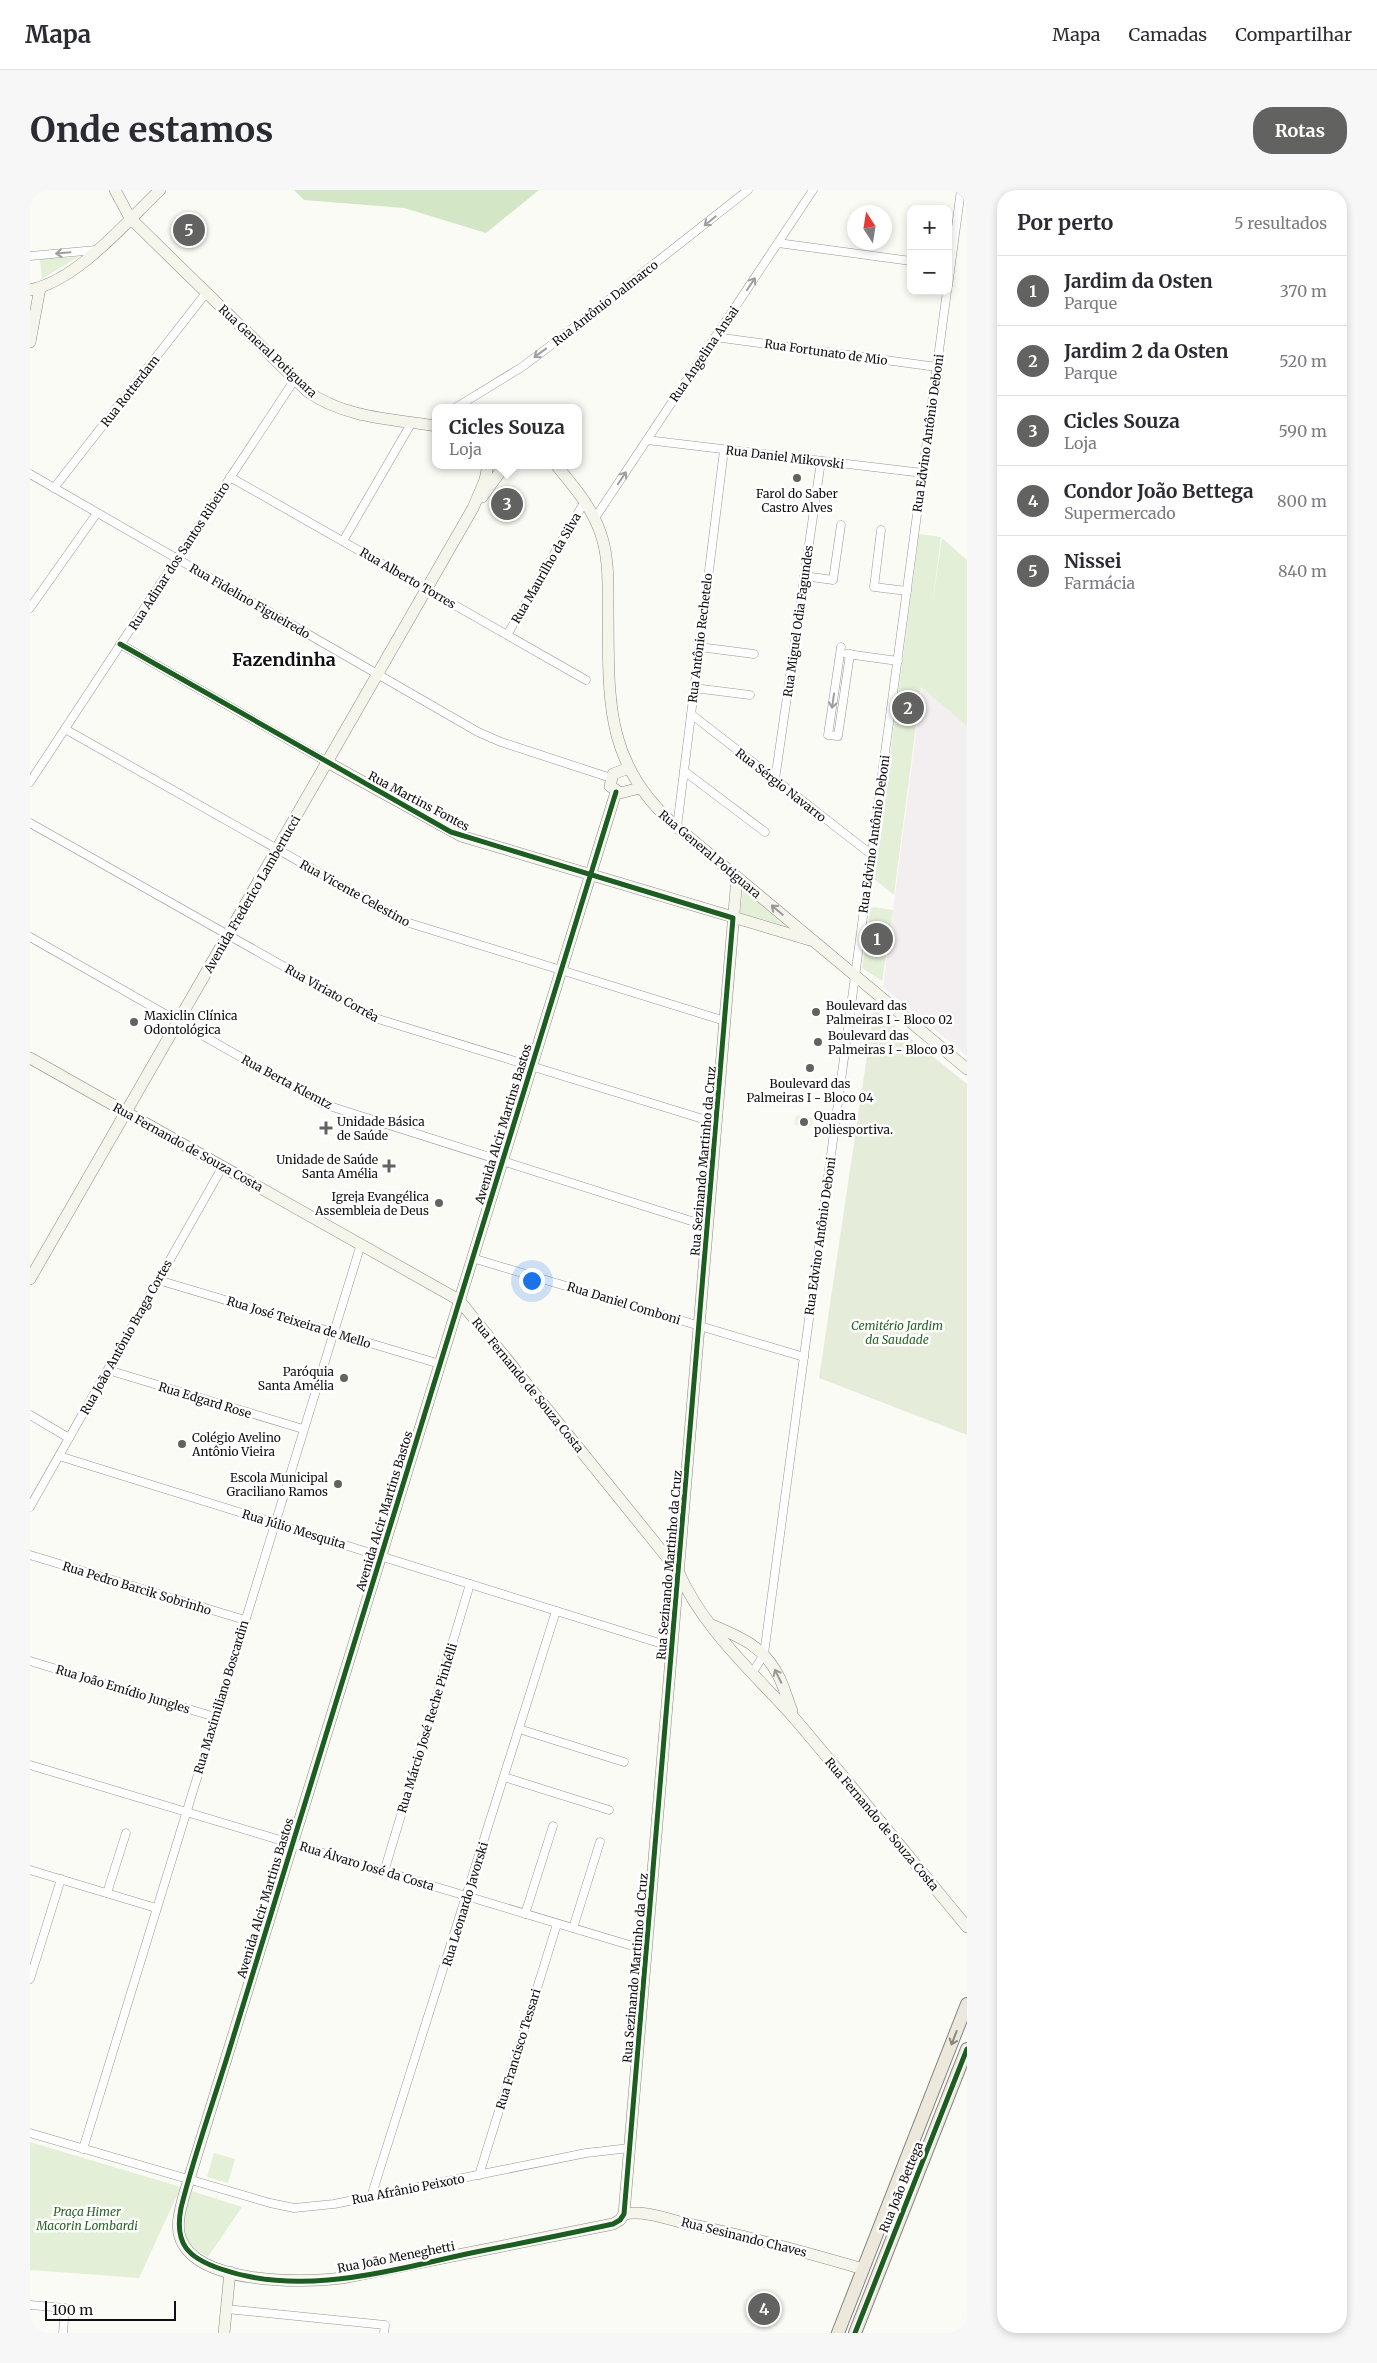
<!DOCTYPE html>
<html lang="pt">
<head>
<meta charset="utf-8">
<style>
  body { margin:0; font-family:Merriweather,serif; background:#f7f7f7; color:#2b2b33 }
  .controls { position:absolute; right:15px; top:15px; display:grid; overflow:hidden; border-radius:10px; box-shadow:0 2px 8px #0003 }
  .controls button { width:45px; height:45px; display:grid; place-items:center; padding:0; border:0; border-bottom:1px solid #e1e1e2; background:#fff; color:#2b2b33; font:25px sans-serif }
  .compass { position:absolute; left:817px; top:15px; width:45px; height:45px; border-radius:50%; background:#fff; box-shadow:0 2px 8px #0003; rotate:348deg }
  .scale { position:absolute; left:15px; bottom:12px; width:131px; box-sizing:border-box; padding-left:5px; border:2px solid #101010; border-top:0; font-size:14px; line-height:18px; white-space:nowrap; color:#101010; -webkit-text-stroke:4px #fff; paint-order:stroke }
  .you { position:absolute; left:501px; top:1090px; width:18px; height:18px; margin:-12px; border:4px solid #fff; border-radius:50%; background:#1a73e8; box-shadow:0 0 0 8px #1a73e833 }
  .badge { display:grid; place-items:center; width:32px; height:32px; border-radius:50%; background:#626260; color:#fff; font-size:16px; font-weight:700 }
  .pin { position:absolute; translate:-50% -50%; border:2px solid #fff; box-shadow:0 1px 5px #0006 }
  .popup { position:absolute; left:402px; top:214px; width:150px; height:65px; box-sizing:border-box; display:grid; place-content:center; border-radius:10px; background:#fff; filter:drop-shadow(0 1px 4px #0005); font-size:16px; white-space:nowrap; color:#7c7c81 }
  .popup b { font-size:19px; color:#2b2b33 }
  .popup::after { content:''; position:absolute; left:50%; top:100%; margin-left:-10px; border:10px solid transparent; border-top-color:#fff }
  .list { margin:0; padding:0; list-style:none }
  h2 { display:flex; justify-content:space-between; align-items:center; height:65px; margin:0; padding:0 20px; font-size:21px }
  h2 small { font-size:16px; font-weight:400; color:#7c7c81 }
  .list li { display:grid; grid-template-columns:32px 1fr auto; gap:15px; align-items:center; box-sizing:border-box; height:70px; padding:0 20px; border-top:1px solid #e1e1e2 }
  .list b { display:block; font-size:19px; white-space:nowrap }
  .list p { margin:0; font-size:16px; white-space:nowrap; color:#7c7c81 }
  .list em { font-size:16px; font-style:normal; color:#7c7c81 }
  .map { position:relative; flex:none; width:937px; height:2143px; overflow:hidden; border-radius:20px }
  header { display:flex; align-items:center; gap:30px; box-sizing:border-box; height:70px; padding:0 25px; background:#fff; border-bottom:1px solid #e1e1e2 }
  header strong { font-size:24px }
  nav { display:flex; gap:28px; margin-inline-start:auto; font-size:18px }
  .intro { display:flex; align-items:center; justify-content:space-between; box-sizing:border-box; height:120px; padding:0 30px }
  h1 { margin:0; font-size:35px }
  .button { padding:12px 22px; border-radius:20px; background:#626260; color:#fff; font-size:18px; font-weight:700 }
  main { display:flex; gap:30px; padding:0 30px }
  aside { flex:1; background:#fff; border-radius:20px; box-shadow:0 2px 8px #0003 }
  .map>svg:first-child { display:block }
  .industrial { fill:#f3eff1 }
  .green { fill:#e3f0d7 }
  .forest { fill:#d3e7c6 }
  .cemetery { fill:#e6ecda }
  .pitch { fill:#edf4e1 }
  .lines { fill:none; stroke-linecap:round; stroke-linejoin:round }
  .street-casing { stroke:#969694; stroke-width:9 }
  .secondary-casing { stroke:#8c8c8a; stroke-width:12 }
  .primary-casing { stroke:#838381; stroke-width:14 }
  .street { stroke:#fefefe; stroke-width:8 }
  .secondary { stroke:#f5f5ec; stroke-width:11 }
  .primary { stroke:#ece9dc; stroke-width:12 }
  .cycleway-casing { stroke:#fff; stroke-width:8 }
  .cycleway { stroke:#1b5e20; stroke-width:5 }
  .oneway { stroke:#9f9f9f }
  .oneway2 { stroke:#999994 }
  .oneway3 { stroke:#898780 }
  .poi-dot { fill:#626260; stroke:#fff; stroke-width:2 }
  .labels { text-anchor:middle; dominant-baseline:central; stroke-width:5; stroke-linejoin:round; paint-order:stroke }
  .street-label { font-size:12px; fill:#101010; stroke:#fff }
  .poi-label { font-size:12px; fill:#101010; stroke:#fff; text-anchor:start }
  .park-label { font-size:12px; font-style:italic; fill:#2a6423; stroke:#fff }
  .district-label { font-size:18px; font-weight:bold; fill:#101010; stroke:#fff }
</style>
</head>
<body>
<header>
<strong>Mapa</strong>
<nav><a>Mapa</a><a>Camadas</a><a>Compartilhar</a></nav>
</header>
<div class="intro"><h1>Onde estamos</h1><a class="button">Rotas</a></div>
<main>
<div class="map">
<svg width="937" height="2143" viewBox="0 0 937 2143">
  <rect width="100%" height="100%" fill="#fbfbf6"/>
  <polygon class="industrial" points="892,497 937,536 937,866 853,797"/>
  <g class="green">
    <polygon points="48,67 12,89 10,69"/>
    <polygon points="889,344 911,347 902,417 912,348 937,370 937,536 891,497 864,705 844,689"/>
    <polygon points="713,700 755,736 710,723"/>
    <polygon points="844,717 863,720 852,791 832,778 840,719"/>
    <polygon points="0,1952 151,1997 109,2088 0,2080"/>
    <polygon points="184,1963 205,1969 198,1993 177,1987"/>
    <path d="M162,2001l50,16 -34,50c-32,-18 -26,-35 -16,-66z"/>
  </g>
  <polygon class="forest" points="264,0 509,0 456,43 374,18 274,10"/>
  <polygon class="cemetery" points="844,819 937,894 937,1245 789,1188"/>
  <polygon class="pitch" points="766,925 783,928 781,938 764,935"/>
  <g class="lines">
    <g class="street-casing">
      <g id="street">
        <polyline points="748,53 881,71"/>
        <polyline points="0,66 66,60"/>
        <polyline points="918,96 931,0"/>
        <polyline points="685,147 907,177"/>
        <polyline points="425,218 492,177 520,156 718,0"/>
        <polyline points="617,250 893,283"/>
        <polyline points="0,284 448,542 471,552 581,588"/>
        <polyline points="200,287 556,490"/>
        <polyline points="24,298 176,103"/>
        <polyline points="565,328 783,0"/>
        <polyline points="851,340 844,397 877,401"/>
        <polyline points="313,351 382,232"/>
        <polyline points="774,386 803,390 811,335"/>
        <polyline points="0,418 67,323"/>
        <polyline points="477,445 555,311"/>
        <polyline points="90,454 297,572"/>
        <polyline points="669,457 724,464"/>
        <polyline points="811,457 798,545 808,546 820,464"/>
        <polyline points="817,464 868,471"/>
        <polyline points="664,498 720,505"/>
        <polyline points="661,524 842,665"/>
        <polyline points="35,539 376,732 695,831"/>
        <polyline points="654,581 735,642"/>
        <polyline points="745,590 791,271"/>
        <polyline points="0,592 265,189"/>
        <polyline points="0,633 345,828 686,933"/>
        <polyline points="647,637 694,260"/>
        <polyline points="0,747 293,914 677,1036"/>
        <polyline points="442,1068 774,1167"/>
        <polyline points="128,1090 410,1174"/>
        <polyline points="78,1180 273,1239"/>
        <polyline points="0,1225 39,1248"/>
        <polyline points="29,1266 642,1457"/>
        <polyline points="0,1317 193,976"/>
        <polyline points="0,1365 215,1430"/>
        <polyline points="0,1471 185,1527"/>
        <polyline points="723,1482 734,1464 917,101"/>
        <polyline points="489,1539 594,1572"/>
        <polyline points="0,1575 616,1760"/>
        <polyline points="474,1587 579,1620"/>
        <polyline points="0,1680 126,1718"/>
        <polyline points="354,1682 440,1394"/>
        <polyline points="77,1703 96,1643"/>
        <polyline points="495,1724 523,1636"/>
        <polyline points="543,1738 570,1652"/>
        <polyline points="0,1789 31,1689"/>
        <polyline points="0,1943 240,2013 264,2018 304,2014 556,1963 600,1958"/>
        <polyline points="53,1959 331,1054"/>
        <polyline points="449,1985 527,1734"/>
        <polyline points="341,2007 526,1421"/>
        <polyline points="0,2115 35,2118 33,2143"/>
        <polyline points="196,2119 355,2135 354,2143"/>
      </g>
    </g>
    <g class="secondary-casing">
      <g id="secondary">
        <path d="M85,0l15,28 177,173c37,27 85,28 129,35"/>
        <path d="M0,100c48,-10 95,-67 130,-100"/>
        <polyline points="0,152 10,98"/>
        <path d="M526,275c20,24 39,46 47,76 6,23 5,46 5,68 1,89 -5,155 69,218l290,242"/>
        <polyline points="452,307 475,275"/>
        <polyline points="297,572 431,646 780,750"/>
        <polyline points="599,578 583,584 580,596 590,603 610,598"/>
        <path d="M586,602l-433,1407c-3,12 -7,26 -3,38 16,48 123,46 162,41l271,-54 7,-4 4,-6 113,-1337"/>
        <path d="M0,868l429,242 219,271c25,58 76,102 117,148 58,68 115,139 172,208"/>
        <polyline points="0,1089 443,318 455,290 458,275"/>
        <path d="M682,1435c28,12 51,21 66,50 6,11 9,24 14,36"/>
        <path d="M594,2024c21,-4 43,5 64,10 59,12 117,28 175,45"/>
        <polyline points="194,2143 200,2082"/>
      </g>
    </g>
    <g class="primary-casing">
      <g id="primary">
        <polyline points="808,2143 937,1814"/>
        <polyline points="825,2143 937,1859"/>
      </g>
    </g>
    <use href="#street" class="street"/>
    <use href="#secondary" class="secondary"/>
    <use href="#primary" class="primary"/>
    <g class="cycleway-casing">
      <g id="cycleway">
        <path d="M90,454l331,188 282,86 -109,1296 -4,6 -7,4c-46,10 -91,19 -137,28 -83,17 -172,46 -255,17 -33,-11 -47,-25 -40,-61 13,-53 32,-105 48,-157 32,-104 64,-209 96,-313 97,-315 194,-631 291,-946"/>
        <polyline points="825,2143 937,1859"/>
      </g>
    </g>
    <use href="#cycleway" class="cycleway"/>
  </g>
  <defs><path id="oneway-shaft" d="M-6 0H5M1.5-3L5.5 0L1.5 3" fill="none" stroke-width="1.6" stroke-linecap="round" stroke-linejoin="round" transform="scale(1.25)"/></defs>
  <g class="oneway">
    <use href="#oneway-shaft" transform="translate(680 31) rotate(141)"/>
    <use href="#oneway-shaft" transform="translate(33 63) rotate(175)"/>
    <use href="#oneway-shaft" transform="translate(721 94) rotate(-56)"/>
    <use href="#oneway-shaft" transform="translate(510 163) rotate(144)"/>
    <use href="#oneway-shaft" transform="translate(592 288) rotate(-56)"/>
    <use href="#oneway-shaft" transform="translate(803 511) rotate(98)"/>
  </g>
  <g class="oneway2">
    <use href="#oneway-shaft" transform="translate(747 720) rotate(-140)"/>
    <use href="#oneway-shaft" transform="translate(748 1486) rotate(-116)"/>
  </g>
  <use class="oneway3" href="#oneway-shaft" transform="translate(924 1848) rotate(111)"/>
  <g class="poi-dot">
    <circle cx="767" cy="288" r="5"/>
    <circle cx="786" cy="822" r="5"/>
    <circle cx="104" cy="832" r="5"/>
    <circle cx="788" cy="852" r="5"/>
    <circle cx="780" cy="878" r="5"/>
    <circle cx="774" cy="932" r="5"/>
    <path d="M293.5 930.5h5v5h5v5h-5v5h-5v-5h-5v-5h5z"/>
    <path d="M356.5 968.5h5v5h5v5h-5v5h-5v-5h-5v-5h5z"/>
    <circle cx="409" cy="1013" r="5"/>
    <circle cx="314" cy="1188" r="5"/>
    <circle cx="152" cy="1254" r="5"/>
    <circle cx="308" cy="1294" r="5"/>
  </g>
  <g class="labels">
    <g class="street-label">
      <text transform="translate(575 113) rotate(-38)">Rua Antônio Dalmarco</text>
      <text transform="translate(238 161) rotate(43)">Rua General Potiguara</text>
      <text transform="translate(796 162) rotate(8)">Rua Fortunato de Mio</text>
      <text transform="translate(674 164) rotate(-56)">Rua Angelina Ansai</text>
      <text transform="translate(100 201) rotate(-52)">Rua Rotterdam</text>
      <text transform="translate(898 243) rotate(-82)">Rua Edvino Antônio Deboni</text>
      <text transform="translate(755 267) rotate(7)">Rua Daniel Mikovski</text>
      <text transform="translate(149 366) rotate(-57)">Rua Adinar dos Santos Ribeiro</text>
      <text transform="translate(516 378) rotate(-60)">Rua Maurilho da Silva</text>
      <text transform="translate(378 388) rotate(30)">Rua Alberto Torres</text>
      <text transform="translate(220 411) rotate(30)">Rua Fidelino Figueiredo</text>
      <text transform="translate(768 431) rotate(-82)">Rua Miguel Odia Fagundes</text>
      <text transform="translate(670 448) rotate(-83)">Rua Antônio Rechetelo</text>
      <text transform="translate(751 595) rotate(38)">Rua Sérgio Navarro</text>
      <text transform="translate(389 611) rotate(28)">Rua Martins Fontes</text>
      <text transform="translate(844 644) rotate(-82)">Rua Edvino Antônio Deboni</text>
      <text transform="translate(680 664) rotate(40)">Rua General Potiguara</text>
      <text transform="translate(325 703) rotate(29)">Rua Vicente Celestino</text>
      <text transform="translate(222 704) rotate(-60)">Avenida Frederico Lambertucci</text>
      <text transform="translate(302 803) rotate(29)">Rua Viriato Corrêa</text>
      <text transform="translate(257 892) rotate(28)">Rua Berta Klemtz</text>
      <text transform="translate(473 934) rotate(-73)">Avenida Alcir Martins Bastos</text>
      <text transform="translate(158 957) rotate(29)">Rua Fernando de Souza Costa</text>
      <text transform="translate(673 971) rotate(-85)">Rua Sezinando Martinho da Cruz</text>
      <text transform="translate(790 1046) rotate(-82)">Rua Edvino Antônio Deboni</text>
      <text transform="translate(594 1113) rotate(17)">Rua Daniel Comboni</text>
      <text transform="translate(269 1132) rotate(17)">Rua José Teixeira de Mello</text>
      <text transform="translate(96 1147) rotate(-61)">Rua João Antônio Braga Cortes</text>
      <text transform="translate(498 1195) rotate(51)">Rua Fernando de Souza Costa</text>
      <text transform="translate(175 1210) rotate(17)">Rua Edgard Rose</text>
      <text transform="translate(354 1321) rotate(-73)">Avenida Alcir Martins Bastos</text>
      <text transform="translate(264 1339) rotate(17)">Rua Júlio Mesquita</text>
      <text transform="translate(639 1375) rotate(-85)">Rua Sezinando Martinho da Cruz</text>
      <text transform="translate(107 1398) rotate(17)">Rua Pedro Barcik Sobrinho</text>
      <text transform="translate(93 1499) rotate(17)">Rua João Emídio Jungles</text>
      <text transform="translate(191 1507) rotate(-73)">Rua Maximiliano Boscardin</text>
      <text transform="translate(397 1538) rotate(-73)">Rua Márcio José Reche Pinhélli</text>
      <text transform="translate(852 1634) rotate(50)">Rua Fernando de Souza Costa</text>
      <text transform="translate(337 1676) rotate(17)">Rua Álvaro José da Costa</text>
      <text transform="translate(235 1708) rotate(-73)">Avenida Alcir Martins Bastos</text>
      <text transform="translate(435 1714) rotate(-73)">Rua Leonardo Javorski</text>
      <text transform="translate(605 1778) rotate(-85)">Rua Sezinando Martinho da Cruz</text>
      <text transform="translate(488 1859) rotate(-73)">Rua Francisco Tessari</text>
      <text transform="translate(871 1997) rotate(-68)">Rua João Bettega</text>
      <text transform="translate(378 1999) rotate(-11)">Rua Afrânio Peixoto</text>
      <text transform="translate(714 2047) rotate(14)">Rua Sesinando Chaves</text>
      <text transform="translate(366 2067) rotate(-11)">Rua João Meneghetti</text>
    </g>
    <g class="poi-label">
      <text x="767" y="303" text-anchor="middle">Farol do Saber<tspan x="767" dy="14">Castro Alves</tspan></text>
      <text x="796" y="815">Boulevard das<tspan x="796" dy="14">Palmeiras I - Bloco 02</tspan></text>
      <text x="114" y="825">Maxiclin Clínica<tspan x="114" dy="14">Odontológica</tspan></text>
      <text x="798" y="845">Boulevard das<tspan x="798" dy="14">Palmeiras I - Bloco 03</tspan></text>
      <text x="780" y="893" text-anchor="middle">Boulevard das<tspan x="780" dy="14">Palmeiras I - Bloco 04</tspan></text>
      <text x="784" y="925">Quadra<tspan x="784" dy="14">poliesportiva.</tspan></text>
      <text x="307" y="931">Unidade Básica<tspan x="307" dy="14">de Saúde</tspan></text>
      <text x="348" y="969" text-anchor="end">Unidade de Saúde<tspan x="348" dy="14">Santa Amélia</tspan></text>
      <text x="399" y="1006" text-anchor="end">Igreja Evangélica<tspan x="399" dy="14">Assembleia de Deus</tspan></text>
      <text x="304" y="1181" text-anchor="end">Paróquia<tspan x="304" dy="14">Santa Amélia</tspan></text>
      <text x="162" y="1247">Colégio Avelino<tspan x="162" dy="14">Antônio Vieira</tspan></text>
      <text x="298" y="1287" text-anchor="end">Escola Municipal<tspan x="298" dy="14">Graciliano Ramos</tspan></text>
    </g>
    <g class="park-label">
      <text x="867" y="1135">Cemitério Jardim<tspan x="867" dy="14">da Saudade</tspan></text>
      <text x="57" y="2021">Praça Himer<tspan x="57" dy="14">Macorin Lombardi</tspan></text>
    </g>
    <g class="district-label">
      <text x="254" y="469">Fazendinha</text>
    </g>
  </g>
</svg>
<div class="controls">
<button>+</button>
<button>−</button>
</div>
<svg class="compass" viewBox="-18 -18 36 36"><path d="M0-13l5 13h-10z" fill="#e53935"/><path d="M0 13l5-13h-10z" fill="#7c7c81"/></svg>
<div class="scale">100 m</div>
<div class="you"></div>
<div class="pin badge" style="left:847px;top:749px">1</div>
<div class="pin badge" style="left:878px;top:518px">2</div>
<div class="pin badge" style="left:477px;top:314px">3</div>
<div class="popup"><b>Cicles Souza</b>Loja</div>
<div class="pin badge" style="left:734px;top:2119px">4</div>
<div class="pin badge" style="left:159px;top:40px">5</div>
</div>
<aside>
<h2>Por perto<small>5 resultados</small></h2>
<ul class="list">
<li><span class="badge">1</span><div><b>Jardim da Osten</b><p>Parque</p></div><em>370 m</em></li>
<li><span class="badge">2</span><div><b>Jardim 2 da Osten</b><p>Parque</p></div><em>520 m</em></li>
<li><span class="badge">3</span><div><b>Cicles Souza</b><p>Loja</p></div><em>590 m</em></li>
<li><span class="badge">4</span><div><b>Condor João Bettega</b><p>Supermercado</p></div><em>800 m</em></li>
<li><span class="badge">5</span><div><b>Nissei</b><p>Farmácia</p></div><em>840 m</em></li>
</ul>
</aside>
</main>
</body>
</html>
